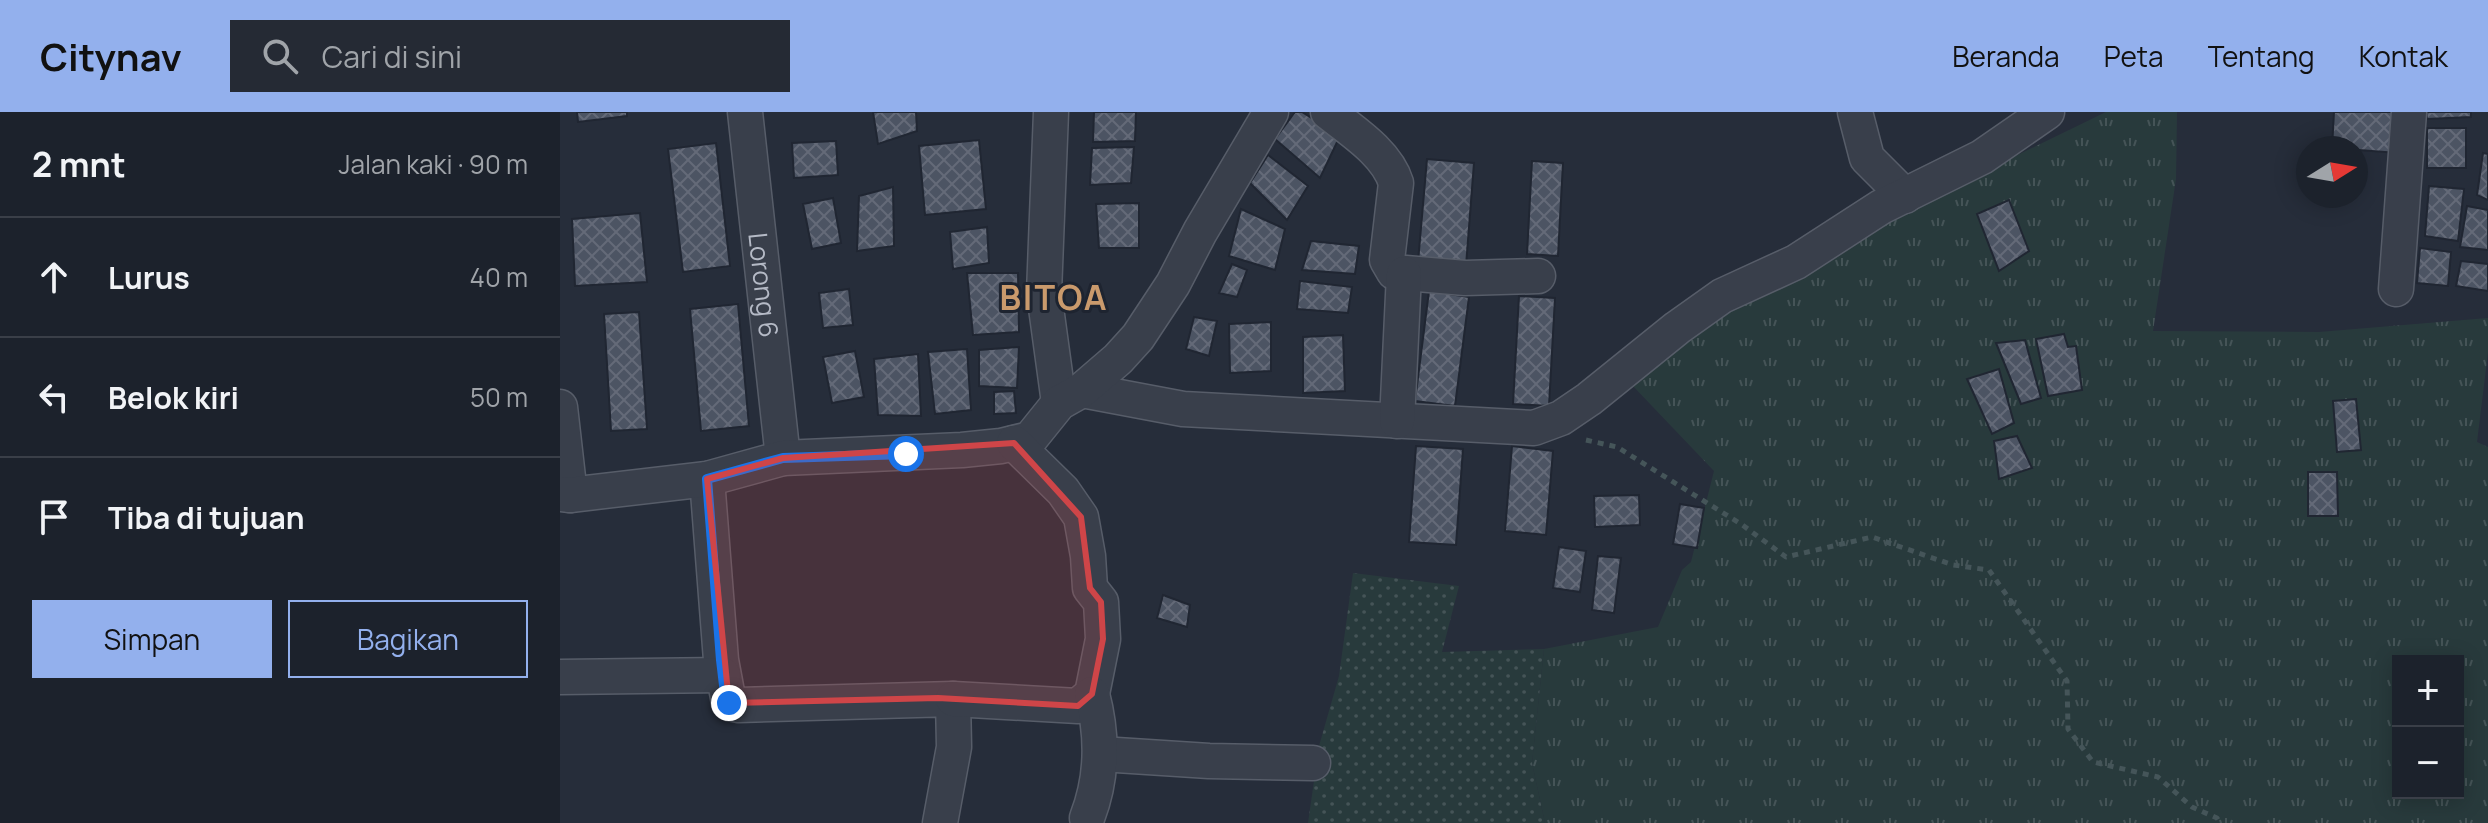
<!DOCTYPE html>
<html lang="id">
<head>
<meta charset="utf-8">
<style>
  body { margin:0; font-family:Manrope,sans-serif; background:#252a34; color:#f1f3f6 }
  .controls { position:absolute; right:24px; bottom:24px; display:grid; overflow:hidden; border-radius:0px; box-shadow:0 4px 20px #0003 }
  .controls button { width:72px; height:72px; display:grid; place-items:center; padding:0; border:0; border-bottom:2px solid #3a3f48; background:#1c222c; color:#f1f3f6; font:40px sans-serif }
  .compass { position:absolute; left:1736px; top:24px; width:72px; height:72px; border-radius:50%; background:#1c222c; box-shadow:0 4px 20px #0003; rotate:79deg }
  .stop { position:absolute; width:24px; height:24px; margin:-18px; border:6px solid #1a73e8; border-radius:50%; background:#fff }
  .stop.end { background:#1a73e8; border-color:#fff; box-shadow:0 2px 8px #0008 }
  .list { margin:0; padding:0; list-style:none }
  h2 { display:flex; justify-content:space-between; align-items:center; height:104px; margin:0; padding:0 32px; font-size:34px }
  h2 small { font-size:26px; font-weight:400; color:#a0a4a9 }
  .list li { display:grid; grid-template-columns:52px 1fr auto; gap:24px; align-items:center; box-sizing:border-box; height:120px; padding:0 32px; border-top:2px solid #3a3f48 }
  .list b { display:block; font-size:30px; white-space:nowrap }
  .list em { font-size:26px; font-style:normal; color:#a0a4a9 }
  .actions { display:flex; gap:16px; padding:24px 32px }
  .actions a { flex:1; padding:18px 0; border:2px solid #93b0ed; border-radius:0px; text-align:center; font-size:28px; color:#93b0ed }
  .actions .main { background:#93b0ed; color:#111 }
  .icon { flex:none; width:44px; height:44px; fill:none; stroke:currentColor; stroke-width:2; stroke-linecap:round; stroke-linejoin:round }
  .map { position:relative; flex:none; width:1928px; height:711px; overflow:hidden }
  header { display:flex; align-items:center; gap:48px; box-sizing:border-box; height:112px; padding:0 40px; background:#93b0ed; color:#111 }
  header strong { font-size:38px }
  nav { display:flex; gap:44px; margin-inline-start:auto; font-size:28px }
  .search { width:560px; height:72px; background:#252a34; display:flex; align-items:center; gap:20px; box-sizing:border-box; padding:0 28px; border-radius:0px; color:#a0a4a9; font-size:30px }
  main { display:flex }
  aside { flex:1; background:#1c222c }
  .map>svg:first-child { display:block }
  .grass { fill:url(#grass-tufts); fill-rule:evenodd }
  .park { fill:url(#park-dots) }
  .building { fill:url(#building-cross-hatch); stroke:#202632; stroke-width:2 }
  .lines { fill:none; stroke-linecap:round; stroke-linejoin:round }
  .minor-casing { stroke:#575d69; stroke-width:37 }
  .path { stroke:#455559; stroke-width:5; stroke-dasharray:6 6; stroke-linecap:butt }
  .minor { stroke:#393f4b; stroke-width:34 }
  .route { stroke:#1a73e8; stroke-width:10 }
  .marked { fill:#cf4548; fill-opacity:0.2; stroke:#cf4548; stroke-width:6; stroke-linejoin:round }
  .labels { text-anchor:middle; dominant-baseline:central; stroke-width:6; stroke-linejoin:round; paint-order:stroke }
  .street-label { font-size:26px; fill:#b5bac6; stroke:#1e2430 }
  .district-label { font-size:34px; font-weight:bold; letter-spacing:2px; fill:#ca9a6c; stroke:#1e2430 }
</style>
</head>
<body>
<header>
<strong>Citynav</strong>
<div class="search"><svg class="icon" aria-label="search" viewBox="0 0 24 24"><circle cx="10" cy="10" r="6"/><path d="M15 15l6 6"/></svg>Cari di sini</div>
<nav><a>Beranda</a><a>Peta</a><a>Tentang</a><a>Kontak</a></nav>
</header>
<main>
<aside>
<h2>2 mnt<small>Jalan kaki · 90 m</small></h2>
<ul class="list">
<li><svg class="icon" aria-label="ahead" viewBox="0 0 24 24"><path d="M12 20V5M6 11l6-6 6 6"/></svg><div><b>Lurus</b></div><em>40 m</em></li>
<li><svg class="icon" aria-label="left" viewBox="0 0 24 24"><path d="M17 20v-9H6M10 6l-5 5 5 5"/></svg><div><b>Belok kiri</b></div><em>50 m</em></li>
<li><svg class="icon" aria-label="arrive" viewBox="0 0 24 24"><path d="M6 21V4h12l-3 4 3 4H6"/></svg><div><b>Tiba di tujuan</b></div></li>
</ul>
<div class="actions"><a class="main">Simpan</a><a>Bagikan</a></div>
</aside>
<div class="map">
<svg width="1928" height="711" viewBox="0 0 1928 711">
  <defs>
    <pattern id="grass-tufts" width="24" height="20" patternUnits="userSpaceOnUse" patternTransform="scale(2)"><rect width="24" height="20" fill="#283a3c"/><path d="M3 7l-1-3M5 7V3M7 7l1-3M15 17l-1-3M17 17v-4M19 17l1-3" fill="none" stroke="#455457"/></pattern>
    <pattern id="park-dots" width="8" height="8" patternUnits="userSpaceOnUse" patternTransform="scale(2)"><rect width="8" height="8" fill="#283a3c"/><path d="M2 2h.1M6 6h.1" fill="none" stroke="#455457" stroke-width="1.8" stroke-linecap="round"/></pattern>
    <pattern id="building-cross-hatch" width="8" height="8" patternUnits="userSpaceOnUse" patternTransform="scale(2)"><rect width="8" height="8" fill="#4c5463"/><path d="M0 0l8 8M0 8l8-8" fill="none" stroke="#646a78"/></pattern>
  </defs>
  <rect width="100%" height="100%" fill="#262d3a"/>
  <path class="grass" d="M1546,0h71l-1,67 -23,152 166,1 169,-14v34l-11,90 11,5v376h-943l-13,-60 12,-114 114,-22 24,-57 9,-8 23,-91 -82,-86 110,-85 226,-121zM1838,549h60v132h-60z"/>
  <polygon class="park" points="793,461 899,474 882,540 984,537 972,651 985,711 748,711 759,634 779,564"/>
  <g class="building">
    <polygon points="17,0 67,0 67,4 18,10"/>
    <polygon points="313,0 356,0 357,19 318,32"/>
    <polygon points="534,0 576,0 575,29 533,30"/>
    <polygon points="735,0 742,0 780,24 760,66 715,27"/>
    <polygon points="1774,0 1840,0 1838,41 1772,36"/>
    <polygon points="1866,0 1911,0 1911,5 1867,7"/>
    <rect x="1867" y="16" width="39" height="40"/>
    <polygon points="419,28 426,97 365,103 359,34"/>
    <polygon points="276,29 278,63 234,66 232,31"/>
    <polygon points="156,31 170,154 123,160 108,37"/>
    <polygon points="574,35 571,71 530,73 532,36"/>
    <polygon points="1923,41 1928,42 1928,88 1917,83"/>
    <polygon points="708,43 748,74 727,108 690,71"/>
    <polygon points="867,47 914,51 906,154 858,150"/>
    <polygon points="972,49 1003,51 998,144 967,142"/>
    <polygon points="1869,74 1904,77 1898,129 1865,124"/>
    <polygon points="333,75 334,134 297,139 299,84"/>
    <polygon points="273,86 281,131 252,137 243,92"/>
    <polygon points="1449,88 1469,139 1439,159 1417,102"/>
    <polygon points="579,91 579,136 539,136 536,92"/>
    <polygon points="1907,94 1928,98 1928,138 1900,135"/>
    <polygon points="681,97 725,117 715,158 669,144"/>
    <polygon points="80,101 87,170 15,174 12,107"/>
    <polygon points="427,115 429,151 393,157 390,120"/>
    <polygon points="751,129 799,134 795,162 742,158"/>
    <polygon points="1860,136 1891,140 1888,174 1857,171"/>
    <polygon points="1901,149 1928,152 1928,179 1896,174"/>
    <polygon points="672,152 687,158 677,185 659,181"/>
    <polygon points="407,161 458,161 459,220 413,223"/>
    <polygon points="740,169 792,175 788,201 737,197"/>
    <polygon points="289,177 293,213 263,216 259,181"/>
    <polygon points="869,179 909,185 895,294 855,289"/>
    <polygon points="959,184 995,186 989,294 953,292"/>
    <polygon points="178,192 189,314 141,319 130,197"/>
    <polygon points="79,200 87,317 51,319 44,202"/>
    <polygon points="634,205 657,209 649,244 626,237"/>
    <polygon points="711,210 711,259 670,261 669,212"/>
    <polygon points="1504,222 1508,235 1516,234 1522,278 1488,284 1476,227"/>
    <polygon points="783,223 785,279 743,281 743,225"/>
    <polygon points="1465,228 1481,286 1461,292 1436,231"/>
    <polygon points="459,235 457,276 419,274 419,238"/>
    <polygon points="407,237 411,298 375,302 368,240"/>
    <polygon points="295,239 304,285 272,291 263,245"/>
    <polygon points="358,242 361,304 318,303 314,247"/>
    <polygon points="1439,257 1454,311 1432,322 1407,267"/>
    <polygon points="454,279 456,301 434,302 434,280"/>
    <polygon points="1796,287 1801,338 1777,340 1773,289"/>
    <polygon points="1457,324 1472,356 1439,367 1434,329"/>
    <polygon points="856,334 903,337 896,433 849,430"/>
    <polygon points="952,334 993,339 986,423 945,419"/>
    <polygon points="1748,360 1777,360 1778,404 1748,404"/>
    <polygon points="1079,383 1080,413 1035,415 1034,384"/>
    <polygon points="1120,392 1144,396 1137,436 1113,432"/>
    <polygon points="999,435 1026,439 1020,480 993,476"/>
    <polygon points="1038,444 1061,446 1054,501 1032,498"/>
    <polygon points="603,483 630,493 627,515 597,506"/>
  </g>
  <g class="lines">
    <g class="minor-casing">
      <g id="minor">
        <path id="s1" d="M185,0l38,346"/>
        <polyline points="491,0 484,181 499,291"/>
        <path d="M768,0c24,19 59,41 68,71l-9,77 7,12 71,6 73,-2"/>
        <polyline points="1295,0 1307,46 1345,84"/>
        <polyline points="1836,177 1849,0"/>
        <polyline points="522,278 623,297 974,316 1001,306 1029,287 1117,216 1162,184 1236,150 1321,95 1422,45 1487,0"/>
        <polyline points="0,295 10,383"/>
        <polyline points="837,309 844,162"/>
        <polyline points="147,367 161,548 169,591 179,593 393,587 394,635 380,711"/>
        <polyline points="0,382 10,383 147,367 223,346 402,338 441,334 470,327 499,291 522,278 558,247 578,225 613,172 640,120 711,0"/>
        <polyline points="0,565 163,563"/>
        <polyline points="393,587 518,594 532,582 543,527 541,490 530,476 528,444 521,405 503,379 454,331"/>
        <polyline points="541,642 649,649 753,651"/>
        <path d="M527,706c16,-41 16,-82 5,-124"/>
      </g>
    </g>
    <polyline class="path" points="1026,328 1057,335 1181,412 1226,445 1312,425 1393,453 1429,458 1507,569 1508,617 1533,650 1598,665 1632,695 1657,706 1660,711"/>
    <use href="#minor" class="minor"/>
  </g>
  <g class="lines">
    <polyline class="route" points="169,591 165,582 161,548 147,367 223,346 346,342"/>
  </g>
  <path class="marked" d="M454,331l67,74 9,71 11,14 2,37 -11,55 -14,12 -140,-8 -209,5 -22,-224 76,-21z"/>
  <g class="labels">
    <g class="street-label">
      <text stroke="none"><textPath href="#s1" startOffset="174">Lorong 6</textPath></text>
    </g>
    <g class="district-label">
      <text x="494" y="185">BITOA</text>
    </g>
  </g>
</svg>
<div class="controls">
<button>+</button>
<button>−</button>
</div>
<svg class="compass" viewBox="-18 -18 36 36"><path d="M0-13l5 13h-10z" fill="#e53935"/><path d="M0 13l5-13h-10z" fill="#a0a4a9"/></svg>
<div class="stop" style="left:346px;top:342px"></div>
<div class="stop end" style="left:169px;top:591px"></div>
</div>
</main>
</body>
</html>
